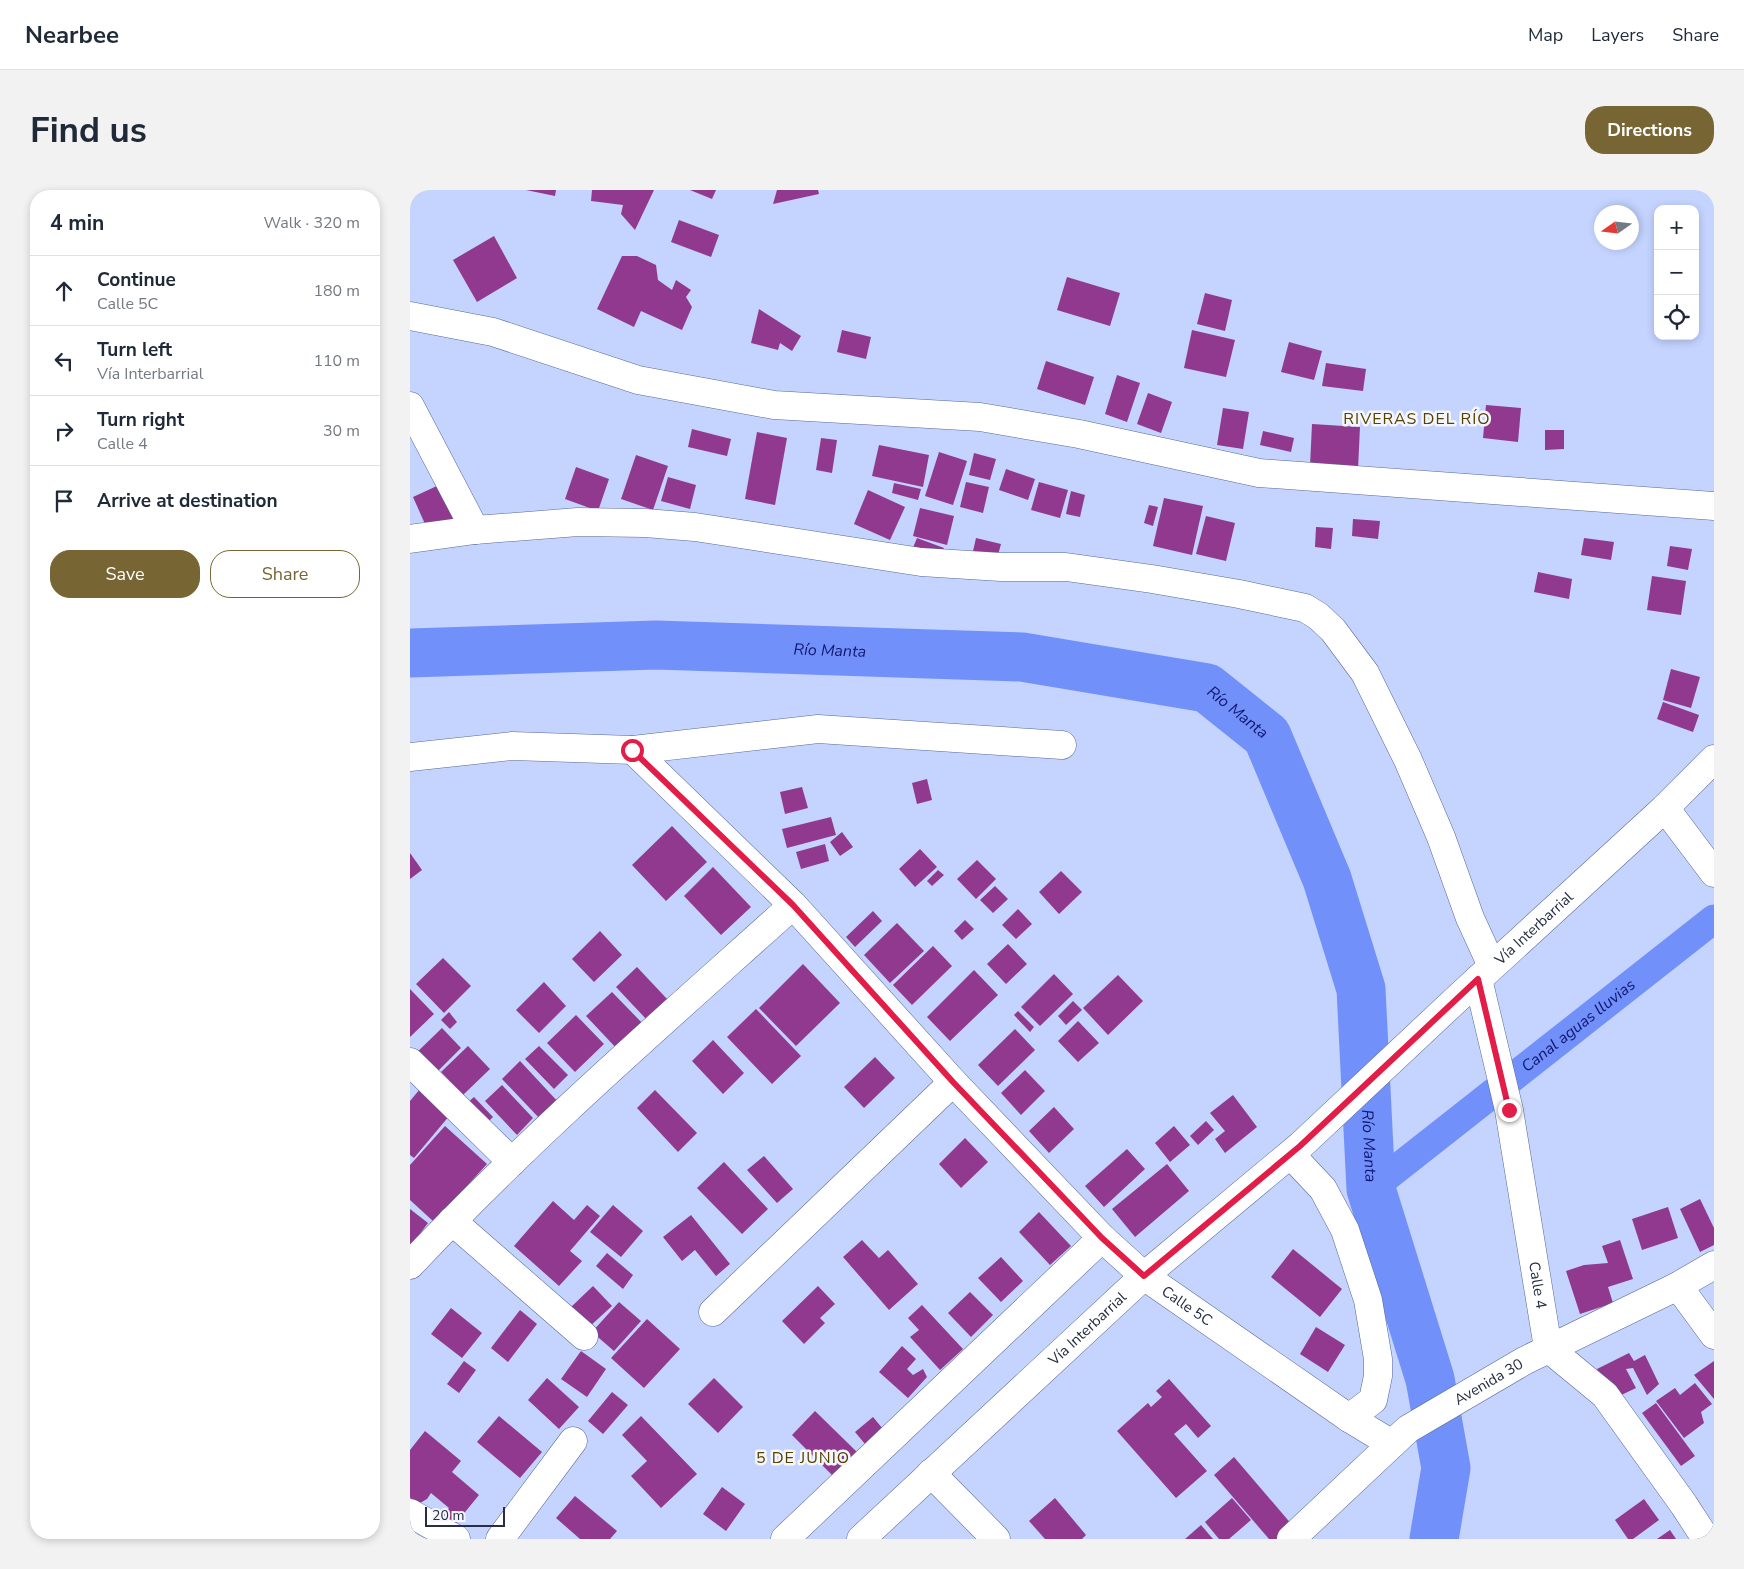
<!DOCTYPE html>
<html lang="en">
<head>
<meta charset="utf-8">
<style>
  body { margin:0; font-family:"Nunito Sans",sans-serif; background:#f2f2f3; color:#1f2937 }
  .controls { position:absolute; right:15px; top:15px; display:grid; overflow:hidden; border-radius:10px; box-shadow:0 2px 8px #0003 }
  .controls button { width:45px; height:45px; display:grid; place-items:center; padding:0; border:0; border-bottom:1px solid #e0e1e3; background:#fff; color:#1f2937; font:25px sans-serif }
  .compass { position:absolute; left:1184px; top:15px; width:45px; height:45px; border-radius:50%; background:#fff; box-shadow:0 2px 8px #0003; rotate:256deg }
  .scale { position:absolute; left:15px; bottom:12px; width:80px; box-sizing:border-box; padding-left:5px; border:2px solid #272e43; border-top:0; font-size:14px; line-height:18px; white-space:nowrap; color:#272e43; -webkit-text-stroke:4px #f4f6fb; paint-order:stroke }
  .stop { position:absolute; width:15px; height:15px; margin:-11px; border:4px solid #e11d48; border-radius:50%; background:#fff }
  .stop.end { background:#e11d48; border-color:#fff; box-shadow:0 1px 5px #0008 }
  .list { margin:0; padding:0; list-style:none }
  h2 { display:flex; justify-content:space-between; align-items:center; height:65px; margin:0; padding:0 20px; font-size:21px }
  h2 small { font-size:16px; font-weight:400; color:#747a83 }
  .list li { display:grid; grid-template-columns:32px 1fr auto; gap:15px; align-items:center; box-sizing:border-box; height:70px; padding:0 20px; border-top:1px solid #e0e1e3 }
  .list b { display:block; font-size:19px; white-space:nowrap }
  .list p { margin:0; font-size:16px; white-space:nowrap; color:#747a83 }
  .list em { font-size:16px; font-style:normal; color:#747a83 }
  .actions { display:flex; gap:10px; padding:15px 20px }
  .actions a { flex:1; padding:11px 0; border:1px solid #776533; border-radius:20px; text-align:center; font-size:18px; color:#776533 }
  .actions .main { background:#776533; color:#fff }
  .icon { flex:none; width:28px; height:28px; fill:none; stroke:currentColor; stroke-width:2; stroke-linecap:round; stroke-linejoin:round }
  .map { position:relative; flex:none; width:1304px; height:1349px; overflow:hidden; border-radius:20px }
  header { display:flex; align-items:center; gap:30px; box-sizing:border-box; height:70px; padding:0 25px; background:#fff; border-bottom:1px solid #e0e1e3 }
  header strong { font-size:24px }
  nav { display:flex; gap:28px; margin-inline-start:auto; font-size:18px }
  .intro { display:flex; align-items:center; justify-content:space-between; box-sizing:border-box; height:120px; padding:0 30px }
  h1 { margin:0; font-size:35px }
  .button { padding:12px 22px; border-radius:20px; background:#776533; color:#fff; font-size:18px; font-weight:700 }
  main { display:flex; gap:30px; padding:0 30px }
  aside { flex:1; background:#fff; border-radius:20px; box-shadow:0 2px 8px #0003 }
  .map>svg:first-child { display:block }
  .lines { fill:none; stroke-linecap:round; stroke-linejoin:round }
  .canal { stroke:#7190f9; stroke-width:29 }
  .river { stroke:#7190f9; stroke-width:49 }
  .building { fill:#91398e }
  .minor-casing { stroke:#586898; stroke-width:29 }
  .major-casing { stroke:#586898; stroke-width:29 }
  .minor { stroke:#fff; stroke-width:28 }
  .major { stroke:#fff; stroke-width:28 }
  .route { stroke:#e11d48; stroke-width:6 }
  .labels { text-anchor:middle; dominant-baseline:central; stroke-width:5; stroke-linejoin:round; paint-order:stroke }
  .street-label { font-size:15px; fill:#272e43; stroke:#f4f6fb }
  .neighbourhood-label { font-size:16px; letter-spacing:1px; fill:#554100; stroke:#f4f6fb }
  .water-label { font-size:16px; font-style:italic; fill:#111672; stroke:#f4f6fb }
</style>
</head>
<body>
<header>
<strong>Nearbee</strong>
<nav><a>Map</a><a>Layers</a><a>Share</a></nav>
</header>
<div class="intro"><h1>Find us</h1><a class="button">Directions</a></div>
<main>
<aside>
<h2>4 min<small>Walk · 320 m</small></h2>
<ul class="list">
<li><svg class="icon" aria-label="ahead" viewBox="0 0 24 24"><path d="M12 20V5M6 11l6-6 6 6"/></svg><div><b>Continue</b><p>Calle 5C</p></div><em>180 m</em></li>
<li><svg class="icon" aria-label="left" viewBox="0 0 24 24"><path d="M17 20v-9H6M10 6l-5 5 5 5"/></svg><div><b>Turn left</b><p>Vía Interbarrial</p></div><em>110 m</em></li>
<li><svg class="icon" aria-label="right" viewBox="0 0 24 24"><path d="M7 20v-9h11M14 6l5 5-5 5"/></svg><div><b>Turn right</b><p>Calle 4</p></div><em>30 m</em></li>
<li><svg class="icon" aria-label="arrive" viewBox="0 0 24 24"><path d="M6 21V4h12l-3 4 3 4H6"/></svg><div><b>Arrive at destination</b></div></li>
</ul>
<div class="actions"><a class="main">Save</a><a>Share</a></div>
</aside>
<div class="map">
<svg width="1304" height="1349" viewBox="0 0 1304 1349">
  <rect width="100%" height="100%" fill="#c4d4ff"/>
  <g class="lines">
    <path class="canal" id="s1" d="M961,999l343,-270"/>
    <path class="river" id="s2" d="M0,463l246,-8 366,12 185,31 60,48 60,143 34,110 10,200 59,190 16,89 -12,71"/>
  </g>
  <g class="building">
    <polygon points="116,0 146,0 145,6"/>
    <polygon points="182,0 244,0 225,40 211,24 213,15 181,11"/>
    <polygon points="280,0 306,0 302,9"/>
    <polygon points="367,0 408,0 409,4 363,14"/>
    <polygon points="269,30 309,45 301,67 261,52"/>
    <polygon points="84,46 107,88 67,112 43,70"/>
    <polygon points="212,66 227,66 246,75 248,90 262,100 266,90 281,100 276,107 282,117 272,140 231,121 224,137 187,119"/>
    <polygon points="657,87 710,103 700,136 647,120"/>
    <polygon points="795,103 822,110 815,141 787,134"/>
    <polygon points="349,119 391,146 382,161 370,153 368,160 341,153"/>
    <polygon points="432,140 461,147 456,169 427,162"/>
    <polygon points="782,140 825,150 816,187 774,178"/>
    <polygon points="879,152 912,161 904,190 871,182"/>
    <polygon points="636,171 684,187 675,215 627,199"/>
    <polygon points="916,173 956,179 953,201 912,196"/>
    <polygon points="707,185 730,193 717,232 695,224"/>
    <polygon points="738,203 762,212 751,243 727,234"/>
    <polygon points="1076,215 1111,218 1108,252 1073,248"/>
    <polygon points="813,218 839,222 833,259 807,255"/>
    <polygon points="902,234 950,237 948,279 900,276"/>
    <polygon points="282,239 321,249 317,266 278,257"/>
    <polygon points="1135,240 1154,240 1154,259 1135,260"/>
    <polygon points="853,241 884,248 881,262 850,255"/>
    <polygon points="347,242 377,248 365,315 335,309"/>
    <polygon points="411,248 427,250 422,283 406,280"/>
    <polygon points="469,255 519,265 513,297 462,286"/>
    <polygon points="529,262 557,271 543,315 515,306"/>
    <polygon points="564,263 586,269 580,290 559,285"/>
    <polygon points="226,265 258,276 243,320 211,309"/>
    <polygon points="166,277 199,289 188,321 155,309"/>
    <polygon points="596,279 625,289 618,310 589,300"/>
    <polygon points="258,287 286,295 280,319 251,311"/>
    <polygon points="556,292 579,297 573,323 550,317"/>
    <polygon points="629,292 658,300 650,328 621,320"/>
    <polygon points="484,293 511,299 508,310 482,303"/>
    <polygon points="29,295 45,331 19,343 3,307"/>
    <polygon points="458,300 495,317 480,350 444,334"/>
    <polygon points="661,301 675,305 670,327 656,324"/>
    <polygon points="754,308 793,316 782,365 743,356"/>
    <polygon points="739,315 748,317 743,336 734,333"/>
    <polygon points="510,318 544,326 537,355 503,346"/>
    <polygon points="796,326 825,333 816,371 786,364"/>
    <polygon points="943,329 970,331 968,349 942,346"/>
    <polygon points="906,337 923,338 921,359 905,357"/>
    <polygon points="507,348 534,358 529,370 502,360"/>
    <polygon points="566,348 591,354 585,376 561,370"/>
    <polygon points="1174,348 1204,352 1201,370 1171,365"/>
    <polygon points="1260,356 1282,359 1278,380 1257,376"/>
    <polygon points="1128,382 1162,389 1159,409 1124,402"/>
    <polygon points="1242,386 1276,391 1271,425 1237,420"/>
    <polygon points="1261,479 1290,487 1281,518 1253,510"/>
    <polygon points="1253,512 1289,525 1283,542 1247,529"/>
    <polygon points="517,589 522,610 507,614 502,593"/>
    <polygon points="392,597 398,618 375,624 370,602"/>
    <polygon points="421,627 426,645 377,658 372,639"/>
    <polygon points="262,636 297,672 256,711 222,675"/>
    <polygon points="432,642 443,657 430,666 420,652"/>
    <polygon points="415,654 419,671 391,679 386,662"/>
    <polygon points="510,659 527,677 505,697 489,679"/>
    <polygon points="0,663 12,680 0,689"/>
    <polygon points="567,670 586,689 566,709 547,689"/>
    <polygon points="303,677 341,717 311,745 274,706"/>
    <polygon points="528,680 534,685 522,696 517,691"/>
    <polygon points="651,681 672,702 649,724 629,702"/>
    <polygon points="585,696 598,709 583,723 570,710"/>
    <polygon points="608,719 622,734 606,749 592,735"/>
    <polygon points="463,721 472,731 445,757 436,747"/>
    <polygon points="555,730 564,739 552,750 544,741"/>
    <polygon points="487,733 514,761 480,793 454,765"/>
    <polygon points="190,741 212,765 184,792 162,769"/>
    <polygon points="598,754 617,774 596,794 577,774"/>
    <polygon points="523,756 542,776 502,815 483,795"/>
    <polygon points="33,768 61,796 34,823 6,794"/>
    <polygon points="393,774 430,813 386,856 349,818"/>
    <polygon points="227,777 258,810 237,830 206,797"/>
    <polygon points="564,780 588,805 540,851 517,827"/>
    <polygon points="644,784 663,804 630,836 611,817"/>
    <polygon points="708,785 733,811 698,845 673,818"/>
    <polygon points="134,792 156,816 129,843 106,820"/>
    <polygon points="0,799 24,824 0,847"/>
    <polygon points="202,802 235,836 209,861 176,826"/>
    <polygon points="663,811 672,820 656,835 648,826"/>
    <polygon points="346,819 391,866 362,894 317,847"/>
    <polygon points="608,821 624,837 620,842 604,825"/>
    <polygon points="39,822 47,832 40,839 31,830"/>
    <polygon points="166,825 194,854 165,882 137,853"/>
    <polygon points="668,831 689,853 668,872 648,851"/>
    <polygon points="32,838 51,858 21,888 2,867"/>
    <polygon points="605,839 625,860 588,896 568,875"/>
    <polygon points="303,850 334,883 313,904 282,871"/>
    <polygon points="58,856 80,879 53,905 31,882"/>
    <polygon points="129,856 158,885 144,899 115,869"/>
    <polygon points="465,867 485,888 454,918 434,897"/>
    <polygon points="110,871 150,914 132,931 92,889"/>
    <polygon points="615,880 635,901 611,925 591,903"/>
    <polygon points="92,895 123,928 107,945 75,911"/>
    <polygon points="10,899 40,925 4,968 0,965 0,911"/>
    <polygon points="245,900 287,943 268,962 227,918"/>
    <polygon points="823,905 847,937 815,963 805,949 815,941 800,923"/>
    <polygon points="64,907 83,927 74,936 55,915"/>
    <polygon points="644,917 664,939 639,963 619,941"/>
    <polygon points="796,931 804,940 788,955 780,946"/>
    <polygon points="35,936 77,974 24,1032 0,1010 0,975"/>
    <polygon points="764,936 780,955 760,972 745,953"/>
    <polygon points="555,948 578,972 551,998 529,974"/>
    <polygon points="717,959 735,979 694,1017 675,996"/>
    <polygon points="354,966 383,999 367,1013 337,980"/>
    <polygon points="314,972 358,1019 332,1044 287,998"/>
    <polygon points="757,974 779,1001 725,1047 702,1019"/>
    <polygon points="1290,1009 1304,1038 1304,1055 1290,1062 1270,1019"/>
    <polygon points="143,1011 164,1030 177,1015 190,1026 160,1061 172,1071 149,1096 104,1056"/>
    <polygon points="203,1015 233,1041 211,1067 180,1042"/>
    <polygon points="1258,1017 1268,1048 1232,1060 1222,1029"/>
    <polygon points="0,1019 18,1033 0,1057"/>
    <polygon points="629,1022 661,1056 640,1075 609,1042"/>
    <polygon points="281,1025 320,1074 306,1086 285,1060 272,1071 253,1047"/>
    <polygon points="452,1050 469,1068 478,1060 508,1094 479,1120 433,1067"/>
    <polygon points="1210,1050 1223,1089 1198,1097 1203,1113 1170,1124 1156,1081 1174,1075 1198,1073 1192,1056"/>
    <polygon points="883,1059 932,1099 910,1127 861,1087"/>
    <polygon points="197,1063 223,1085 213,1099 186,1076"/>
    <polygon points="591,1067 613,1091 591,1112 568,1088"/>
    <polygon points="183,1096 202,1116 178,1138 160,1118"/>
    <polygon points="408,1096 425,1114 410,1128 415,1133 394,1154 372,1131"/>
    <polygon points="560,1102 583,1125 561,1147 538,1123"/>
    <polygon points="209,1112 231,1131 204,1161 182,1142"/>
    <polygon points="512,1115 553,1159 530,1180 500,1147 509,1140 498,1128"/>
    <polygon points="41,1118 72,1143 52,1168 21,1144"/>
    <polygon points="110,1120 127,1134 98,1172 81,1158"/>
    <polygon points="237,1129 270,1159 234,1198 201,1168"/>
    <polygon points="906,1137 935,1155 918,1182 890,1164"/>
    <polygon points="492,1156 506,1169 497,1179 503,1185 513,1179 517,1187 498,1208 469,1182"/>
    <polygon points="171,1161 196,1179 177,1207 151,1189"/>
    <polygon points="1219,1163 1224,1171 1235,1165 1249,1194 1237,1205 1223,1178 1216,1179 1226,1198 1203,1209 1187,1179"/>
    <polygon points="54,1171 66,1180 49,1203 37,1194"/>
    <polygon points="1304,1171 1304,1209 1284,1185"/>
    <polygon points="137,1188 169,1217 149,1239 118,1210"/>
    <polygon points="304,1188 333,1217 308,1243 278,1214"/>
    <polygon points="759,1189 801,1236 788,1248 776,1234 764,1244 797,1281 766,1308 707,1241 738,1213 741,1217 752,1207 746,1201"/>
    <polygon points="1285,1193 1302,1214 1291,1222 1294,1233 1274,1248 1246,1211 1265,1198 1270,1205"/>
    <polygon points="202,1202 218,1215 193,1244 178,1231"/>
    <polygon points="1246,1213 1285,1266 1271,1276 1232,1223"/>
    <polygon points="405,1221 448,1263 425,1288 382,1245"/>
    <polygon points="89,1226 132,1262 110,1288 67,1252"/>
    <polygon points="231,1226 287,1284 251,1318 221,1286 237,1271 212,1245"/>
    <polygon points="463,1227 473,1239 455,1254 445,1242"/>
    <polygon points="15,1241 51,1271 42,1282 69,1305 38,1343 27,1333 39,1318 21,1303 17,1309 5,1316 0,1307 0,1260"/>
    <polygon points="824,1267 883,1336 867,1349 859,1349 804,1285"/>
    <polygon points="312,1297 335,1314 316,1341 293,1324"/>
    <polygon points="165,1306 207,1341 200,1349 170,1349 146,1328"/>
    <polygon points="645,1308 676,1345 672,1349 635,1349 619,1331"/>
    <polygon points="822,1308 841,1330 819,1349 809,1349 795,1332"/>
    <polygon points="1234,1309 1249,1330 1223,1349 1218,1349 1205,1330"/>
    <polygon points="791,1335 803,1349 775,1349"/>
    <polygon points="1260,1340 1266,1349 1247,1349"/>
  </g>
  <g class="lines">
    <g class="minor-casing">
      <g id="minor">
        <polyline points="0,126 83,142 228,190 364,215 570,227 669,244 849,283 1304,316"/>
        <polyline points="0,216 65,340 0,349"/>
        <polyline points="65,340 168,332 235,333 285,337 511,372 591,377 656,377 742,389 829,404 895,418 908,426 923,440 955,483 998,570 1031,647 1060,728 1082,776"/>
        <path id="s3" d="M223,560l160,155 160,177 149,156 42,38 205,142 43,26"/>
        <polyline points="0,567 102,556 223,560 408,539 652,555"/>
        <polyline points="1255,618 1304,683"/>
        <path id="s4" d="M1068,789l31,131 39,238 57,47 79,110 22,34"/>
        <polyline points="0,872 102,972"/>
        <polyline points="881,965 913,999 935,1040 958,1110 968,1169 968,1186 963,1210 939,1228"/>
        <polyline points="42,1031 174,1146"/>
        <path d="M0,1075c120,-128 253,-243 383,-360"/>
        <polyline points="1268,1096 1304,1145"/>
        <polyline points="303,1122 543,892"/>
        <polyline points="521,1283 586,1349"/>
        <polyline points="0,1323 46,1349"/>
        <polyline points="90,1349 163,1251"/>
        <polyline points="375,1349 692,1048"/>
        <path id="s5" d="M881,1349l117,-110 116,-68 154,-75 36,-21"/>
      </g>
    </g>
    <g class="major-casing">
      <g id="major">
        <path id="s6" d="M451,1349l283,-263 156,-130 161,-151 204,-187 49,-49"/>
      </g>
    </g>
    <use href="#minor" class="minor"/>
    <use href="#major" class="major"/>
  </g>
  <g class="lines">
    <polyline class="route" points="222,560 383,715 543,892 692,1048 734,1086 890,956 1068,789 1099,920"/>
  </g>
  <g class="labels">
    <g class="street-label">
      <text stroke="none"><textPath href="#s6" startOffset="909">Vía Interbarrial</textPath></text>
      <text stroke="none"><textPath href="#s4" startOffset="312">Calle 4</textPath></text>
      <text stroke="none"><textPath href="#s3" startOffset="786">Calle 5C</textPath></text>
      <text stroke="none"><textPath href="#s6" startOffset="309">Vía Interbarrial</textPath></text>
      <text stroke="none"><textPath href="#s5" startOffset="254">Avenida 30</textPath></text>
    </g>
    <g class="neighbourhood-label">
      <text x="1007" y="229">RIVERAS DEL RÍO</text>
      <text x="393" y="1268">5 DE JUNIO</text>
    </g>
    <g class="water-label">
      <text stroke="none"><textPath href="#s2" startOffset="420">Río Manta</textPath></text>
      <text stroke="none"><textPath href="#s2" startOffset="839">Río Manta</textPath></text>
      <text stroke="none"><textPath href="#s1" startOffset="264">Canal aguas lluvias</textPath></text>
      <text stroke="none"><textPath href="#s2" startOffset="1304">Río Manta</textPath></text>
    </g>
  </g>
</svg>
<div class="controls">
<button>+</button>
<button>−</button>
<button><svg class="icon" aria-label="locate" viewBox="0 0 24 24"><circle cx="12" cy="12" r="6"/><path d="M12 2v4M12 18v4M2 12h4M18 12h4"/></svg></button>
</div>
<svg class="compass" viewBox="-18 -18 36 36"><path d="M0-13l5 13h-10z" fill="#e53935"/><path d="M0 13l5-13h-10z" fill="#747a83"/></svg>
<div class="scale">20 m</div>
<div class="stop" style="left:222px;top:560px"></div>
<div class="stop end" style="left:1099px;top:920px"></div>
</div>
</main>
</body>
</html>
